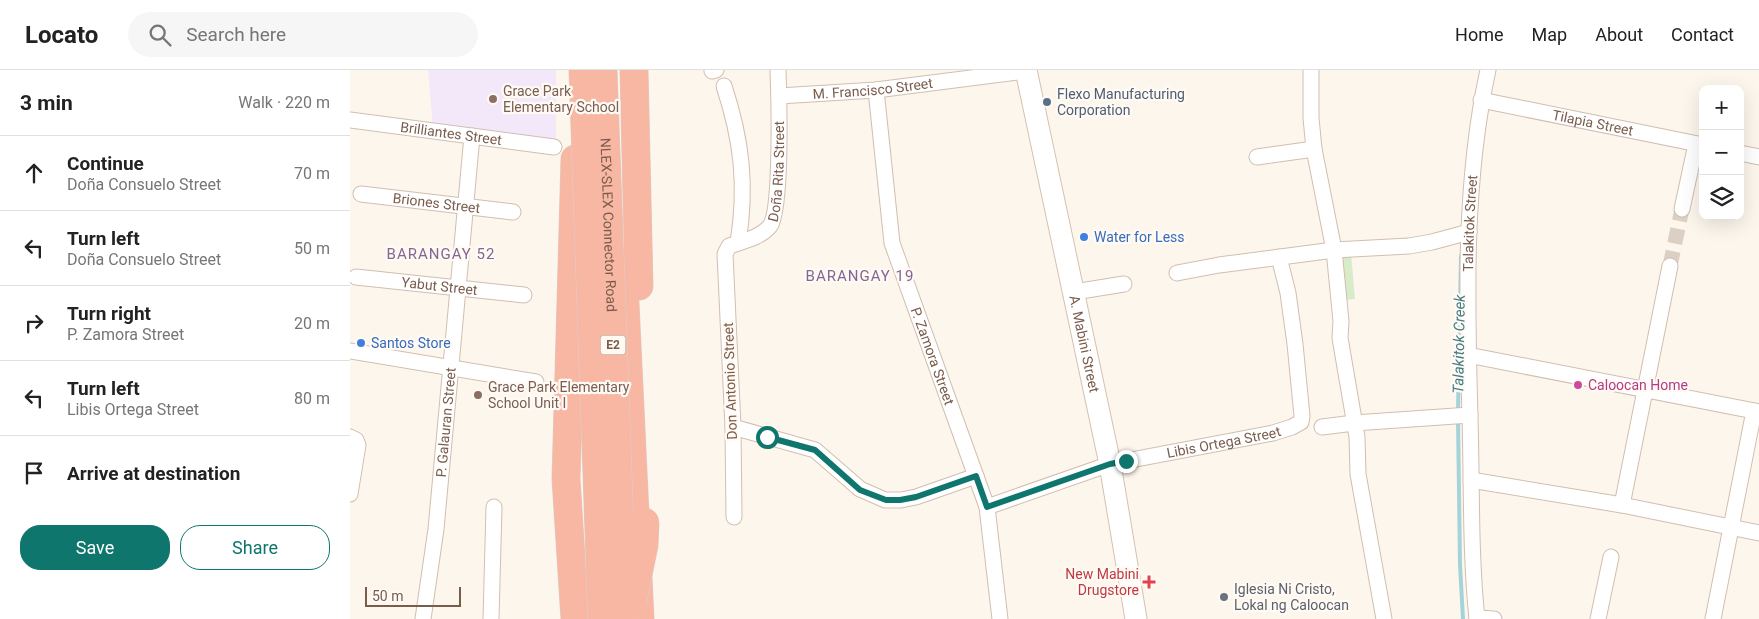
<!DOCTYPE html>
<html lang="en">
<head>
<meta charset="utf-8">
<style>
  body { margin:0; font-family:Roboto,sans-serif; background:#f6f6f6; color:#222 }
  .controls { position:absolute; right:15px; top:15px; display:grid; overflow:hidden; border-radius:10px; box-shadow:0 5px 20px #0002 }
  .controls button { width:45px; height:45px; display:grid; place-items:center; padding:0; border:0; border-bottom:1px solid #e0e0e0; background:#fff; color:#222; font:25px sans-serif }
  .scale { position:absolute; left:15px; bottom:12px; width:96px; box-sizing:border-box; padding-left:5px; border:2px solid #7a5c4d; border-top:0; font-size:14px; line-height:18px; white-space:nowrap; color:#7a5c4d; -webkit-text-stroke:4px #fffaf3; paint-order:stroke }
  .stop { position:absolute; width:15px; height:15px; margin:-11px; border:4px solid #0f766e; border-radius:50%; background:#fff }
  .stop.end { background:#0f766e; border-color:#fff; box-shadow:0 1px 5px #0008 }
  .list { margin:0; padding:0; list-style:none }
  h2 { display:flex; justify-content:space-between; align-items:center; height:65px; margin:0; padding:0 20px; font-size:21px }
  h2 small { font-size:16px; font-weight:400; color:#767676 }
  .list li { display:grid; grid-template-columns:32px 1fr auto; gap:15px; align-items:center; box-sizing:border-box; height:75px; padding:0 20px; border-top:1px solid #e0e0e0 }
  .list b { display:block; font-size:19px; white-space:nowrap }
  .list p { margin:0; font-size:16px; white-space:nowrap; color:#767676 }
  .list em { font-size:16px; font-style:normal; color:#767676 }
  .actions { display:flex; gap:10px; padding:15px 20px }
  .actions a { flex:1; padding:11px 0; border:1px solid #0f766e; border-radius:20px; text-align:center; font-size:18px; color:#0f766e }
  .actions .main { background:#0f766e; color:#fff }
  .icon { flex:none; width:28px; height:28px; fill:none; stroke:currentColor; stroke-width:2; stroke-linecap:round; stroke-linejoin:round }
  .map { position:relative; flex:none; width:1409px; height:549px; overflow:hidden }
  header { display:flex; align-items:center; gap:30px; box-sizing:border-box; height:70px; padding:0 25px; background:#fff; border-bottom:1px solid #e0e0e0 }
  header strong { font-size:24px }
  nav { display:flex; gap:28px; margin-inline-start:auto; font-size:18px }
  .search { width:350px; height:45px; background:#f6f6f6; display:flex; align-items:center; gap:12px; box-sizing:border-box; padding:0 18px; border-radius:28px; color:#767676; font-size:19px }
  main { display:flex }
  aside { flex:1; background:#fff }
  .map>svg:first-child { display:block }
  .education { fill:#f3e8fa }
  .green { fill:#d8ecc9 }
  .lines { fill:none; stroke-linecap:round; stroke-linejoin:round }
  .stream { stroke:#a5d3da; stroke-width:4 }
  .street-tunnel { stroke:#dcd0c4; stroke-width:15; stroke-dasharray:15 8; stroke-linecap:butt }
  .street-casing { stroke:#d1beb0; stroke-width:17 }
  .secondary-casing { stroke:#d6c0b0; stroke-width:23 }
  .highway-casing { stroke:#dad1cd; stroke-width:29 }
  .street { stroke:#fff; stroke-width:15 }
  .secondary { stroke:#fff; stroke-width:21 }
  .highway { stroke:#f7b7a3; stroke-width:28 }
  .highway-bridge-casing { stroke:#dad1cd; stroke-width:29; stroke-linecap:butt }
  .highway-bridge { stroke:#f7b7a3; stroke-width:28 }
  .route { stroke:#0f766e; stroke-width:6 }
  .education-dot { fill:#8d6e63; stroke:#fffaf3; stroke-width:2 }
  .service-dot { fill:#5c6f8a; stroke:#fffaf3; stroke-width:2 }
  .shop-dot { fill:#3f7fe0; stroke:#fffaf3; stroke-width:2 }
  .hotel-dot { fill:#d1479c; stroke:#fffaf3; stroke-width:2 }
  .health-dot { fill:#e0444e; stroke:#fffaf3; stroke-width:2 }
  .worship-dot { fill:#6b7280; stroke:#fffaf3; stroke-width:2 }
  .labels { text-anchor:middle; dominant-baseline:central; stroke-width:4.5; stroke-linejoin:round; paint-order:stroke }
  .shield { fill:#fffaf3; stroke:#a28b7f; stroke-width:1 }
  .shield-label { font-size:12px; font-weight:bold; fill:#7a5c4d }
  .street-label { font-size:14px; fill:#7a5c4d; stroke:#fffaf3 }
  .education-label { font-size:14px; fill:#785e54; stroke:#fffaf3; text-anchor:start }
  .service-label { font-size:14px; fill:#4e5e75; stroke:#fffaf3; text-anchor:start }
  .shop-label { font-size:14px; fill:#366cbe; stroke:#fffaf3; text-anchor:start }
  .hotel-label { font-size:14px; fill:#b23c85; stroke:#fffaf3; text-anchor:start }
  .health-label { font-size:14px; fill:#be3a42; stroke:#fffaf3; text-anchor:end }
  .worship-label { font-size:14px; fill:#5b616d; stroke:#fffaf3; text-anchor:start }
  .neighbourhood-label { font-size:15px; letter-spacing:1px; fill:#846695; stroke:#fffaf3 }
  .water-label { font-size:15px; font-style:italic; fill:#437c86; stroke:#fffaf3 }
</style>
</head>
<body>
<header>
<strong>Locato</strong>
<div class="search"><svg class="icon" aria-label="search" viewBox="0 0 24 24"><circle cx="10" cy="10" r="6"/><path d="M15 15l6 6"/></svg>Search here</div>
<nav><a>Home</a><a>Map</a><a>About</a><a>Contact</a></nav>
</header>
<main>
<aside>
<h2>3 min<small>Walk · 220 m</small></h2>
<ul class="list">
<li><svg class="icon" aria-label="ahead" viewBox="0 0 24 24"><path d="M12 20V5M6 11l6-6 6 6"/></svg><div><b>Continue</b><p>Doña Consuelo Street</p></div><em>70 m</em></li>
<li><svg class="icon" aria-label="left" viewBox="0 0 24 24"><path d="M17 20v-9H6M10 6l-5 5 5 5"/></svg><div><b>Turn left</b><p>Doña Consuelo Street</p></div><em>50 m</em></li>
<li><svg class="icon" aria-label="right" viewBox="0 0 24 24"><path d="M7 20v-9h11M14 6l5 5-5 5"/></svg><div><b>Turn right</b><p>P. Zamora Street</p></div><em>20 m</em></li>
<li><svg class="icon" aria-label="left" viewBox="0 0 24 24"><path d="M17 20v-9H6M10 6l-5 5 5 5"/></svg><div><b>Turn left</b><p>Libis Ortega Street</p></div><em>80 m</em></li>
<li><svg class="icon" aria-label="arrive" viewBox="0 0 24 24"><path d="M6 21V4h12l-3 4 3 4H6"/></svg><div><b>Arrive at destination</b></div></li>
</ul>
<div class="actions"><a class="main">Save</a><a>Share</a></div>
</aside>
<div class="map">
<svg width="1409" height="549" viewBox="0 0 1409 549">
  <rect width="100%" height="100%" fill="#fdf6ec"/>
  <polygon class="education" points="78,0 206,0 206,72 83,57"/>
  <polygon class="green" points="1001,183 1005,229 984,231 980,184"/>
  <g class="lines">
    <g class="stream">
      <polyline points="1108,341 1111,186"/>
      <polyline points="1108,348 1110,495 1113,549"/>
    </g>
    <polyline class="street-tunnel" points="1320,196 1332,139"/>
    <g class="street-casing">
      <g id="street">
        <polyline points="961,0 961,48 964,79 984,180 991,251 990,268 1007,367 1008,404 1034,549"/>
        <polyline points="362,1 366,0"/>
        <path d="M374,16c18,55 23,100 14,157"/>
        <path id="s1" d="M526,20l16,153 95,264 13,112"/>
        <path id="s2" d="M429,26l97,-6 150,-19"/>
        <path id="s3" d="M1131,30l222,45"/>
        <path id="s4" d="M0,50l204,27"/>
        <polyline points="1390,83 1409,87"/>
        <polyline points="907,87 964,79"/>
        <path id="s5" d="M11,124l152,18"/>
        <polyline points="1332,139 1346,74"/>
        <polyline points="827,203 869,195 984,180 1059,176 1082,172 1119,162"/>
        <path id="s6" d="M6,207l168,18"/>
        <polyline points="724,222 774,214"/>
        <polyline points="0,281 186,312"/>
        <polyline points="1118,285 1409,342"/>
        <polyline points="383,357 465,380 510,419 535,430 551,430 566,427 626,406"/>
        <polyline points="972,357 1004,353 1120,345"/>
        <polyline points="0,367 6,370 8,375 0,424"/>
        <polyline points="1121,410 1272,435 1409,463"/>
        <polyline points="1272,435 1320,196"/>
        <path id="s7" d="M637,437l123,-43 163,-31 19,-6 9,-5 1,-6 -7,-72 -7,-51 -9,-36"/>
        <path id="s8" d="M384,447l-1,-90 -8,-173 4,-8c14,-5 31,-8 41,-20 12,-16 9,-130 8,-156"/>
        <polyline points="1127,548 1144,549"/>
        <path id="s9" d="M73,549l13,-90 36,-393"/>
        <polyline points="141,549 144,437"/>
        <path id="s10" d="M1127,549c-7,-67 -5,-134 -7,-201 -3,-116 -7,-234 18,-348"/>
        <polyline points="1248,549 1261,487"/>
        <polyline points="1363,549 1404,341"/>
      </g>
    </g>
    <g class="secondary-casing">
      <g id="secondary">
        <path id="s11" d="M676,0l84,394 26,155"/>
      </g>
    </g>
    <g class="highway-casing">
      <g id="highway">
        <polyline points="284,0 289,216"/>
        <polyline points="225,89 216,409 225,549"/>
        <polyline points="273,191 290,549"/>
      </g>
    </g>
    <use href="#street" class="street"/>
    <use href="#secondary" class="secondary"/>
    <use href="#highway" class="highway"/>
    <g class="highway-bridge-casing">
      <g id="highway-bridge">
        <polyline points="233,0 252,549"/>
        <path id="s12" d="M253,0l20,549"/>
        <polyline points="282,533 294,475 295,452"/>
      </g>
    </g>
    <use href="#highway-bridge" class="highway-bridge"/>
  </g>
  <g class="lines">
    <polyline class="route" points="417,367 465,380 510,420 536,430 550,430 566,427 626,406 637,437 760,394 776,391"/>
  </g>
  <g class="education-dot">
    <circle cx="143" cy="29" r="5"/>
    <circle cx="128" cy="325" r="5"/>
  </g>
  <circle class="service-dot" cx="697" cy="32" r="5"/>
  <g class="shop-dot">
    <circle cx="734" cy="167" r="5"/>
    <circle cx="11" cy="273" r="5"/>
  </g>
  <circle class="hotel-dot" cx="1228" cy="315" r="5"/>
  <path class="health-dot" d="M796.5 504.5h5v5h5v5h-5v5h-5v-5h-5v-5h5z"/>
  <circle class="worship-dot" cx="874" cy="527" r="5"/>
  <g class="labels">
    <rect class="shield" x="250.5" y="265.5" width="25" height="19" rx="4"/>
    <g class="shield-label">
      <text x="263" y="275">E2</text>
    </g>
    <g class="street-label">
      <text stroke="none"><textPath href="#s2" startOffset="94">M. Francisco Street</textPath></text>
      <text stroke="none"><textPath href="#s3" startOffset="114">Tilapia Street</textPath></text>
      <text stroke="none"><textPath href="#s4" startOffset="102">Brilliantes Street</textPath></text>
      <text stroke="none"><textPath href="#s8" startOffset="374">Doña Rita Street</textPath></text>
      <text stroke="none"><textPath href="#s5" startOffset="76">Briones Street</textPath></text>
      <text stroke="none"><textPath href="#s10" startOffset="396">Talakitok Street</textPath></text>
      <text stroke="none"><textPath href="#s12" startOffset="155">NLEX-SLEX Connector Road</textPath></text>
      <text stroke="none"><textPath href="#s6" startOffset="84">Yabut Street</textPath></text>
      <text stroke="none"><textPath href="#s11" startOffset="280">A. Mabini Street</textPath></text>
      <text stroke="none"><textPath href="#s1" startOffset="274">P. Zamora Street</textPath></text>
      <text transform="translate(380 311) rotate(-92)">Don Antonio Street</text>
      <text stroke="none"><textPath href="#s9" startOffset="198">P. Galauran Street</textPath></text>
      <text stroke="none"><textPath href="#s7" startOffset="246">Libis Ortega Street</textPath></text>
    </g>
    <g class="education-label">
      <text x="153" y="21">Grace Park<tspan x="153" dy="16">Elementary School</tspan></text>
      <text x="138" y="317">Grace Park Elementary<tspan x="138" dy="16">School Unit I</tspan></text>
    </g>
    <g class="service-label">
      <text x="707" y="24">Flexo Manufacturing<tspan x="707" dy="16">Corporation</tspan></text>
    </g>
    <g class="shop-label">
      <text x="744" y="167">Water for Less</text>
      <text x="21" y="273">Santos Store</text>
    </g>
    <g class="hotel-label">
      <text x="1238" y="315">Caloocan Home</text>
    </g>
    <g class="health-label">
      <text x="789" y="504">New Mabini<tspan x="789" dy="16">Drugstore</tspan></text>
    </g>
    <g class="worship-label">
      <text x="884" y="519">Iglesia Ni Cristo,<tspan x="884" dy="16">Lokal ng Caloocan</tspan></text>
    </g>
    <g class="neighbourhood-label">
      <text x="91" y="184">BARANGAY 52</text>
      <text x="510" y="206">BARANGAY 19</text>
    </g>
    <g class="water-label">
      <text transform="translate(1109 274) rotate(-89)">Talakitok Creek</text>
    </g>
  </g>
</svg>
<div class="controls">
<button>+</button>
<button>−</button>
<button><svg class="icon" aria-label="layers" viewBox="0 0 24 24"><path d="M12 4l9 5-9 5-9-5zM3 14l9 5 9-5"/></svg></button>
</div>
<div class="scale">50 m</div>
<div class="stop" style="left:417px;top:367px"></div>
<div class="stop end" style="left:776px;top:391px"></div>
</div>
</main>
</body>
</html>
